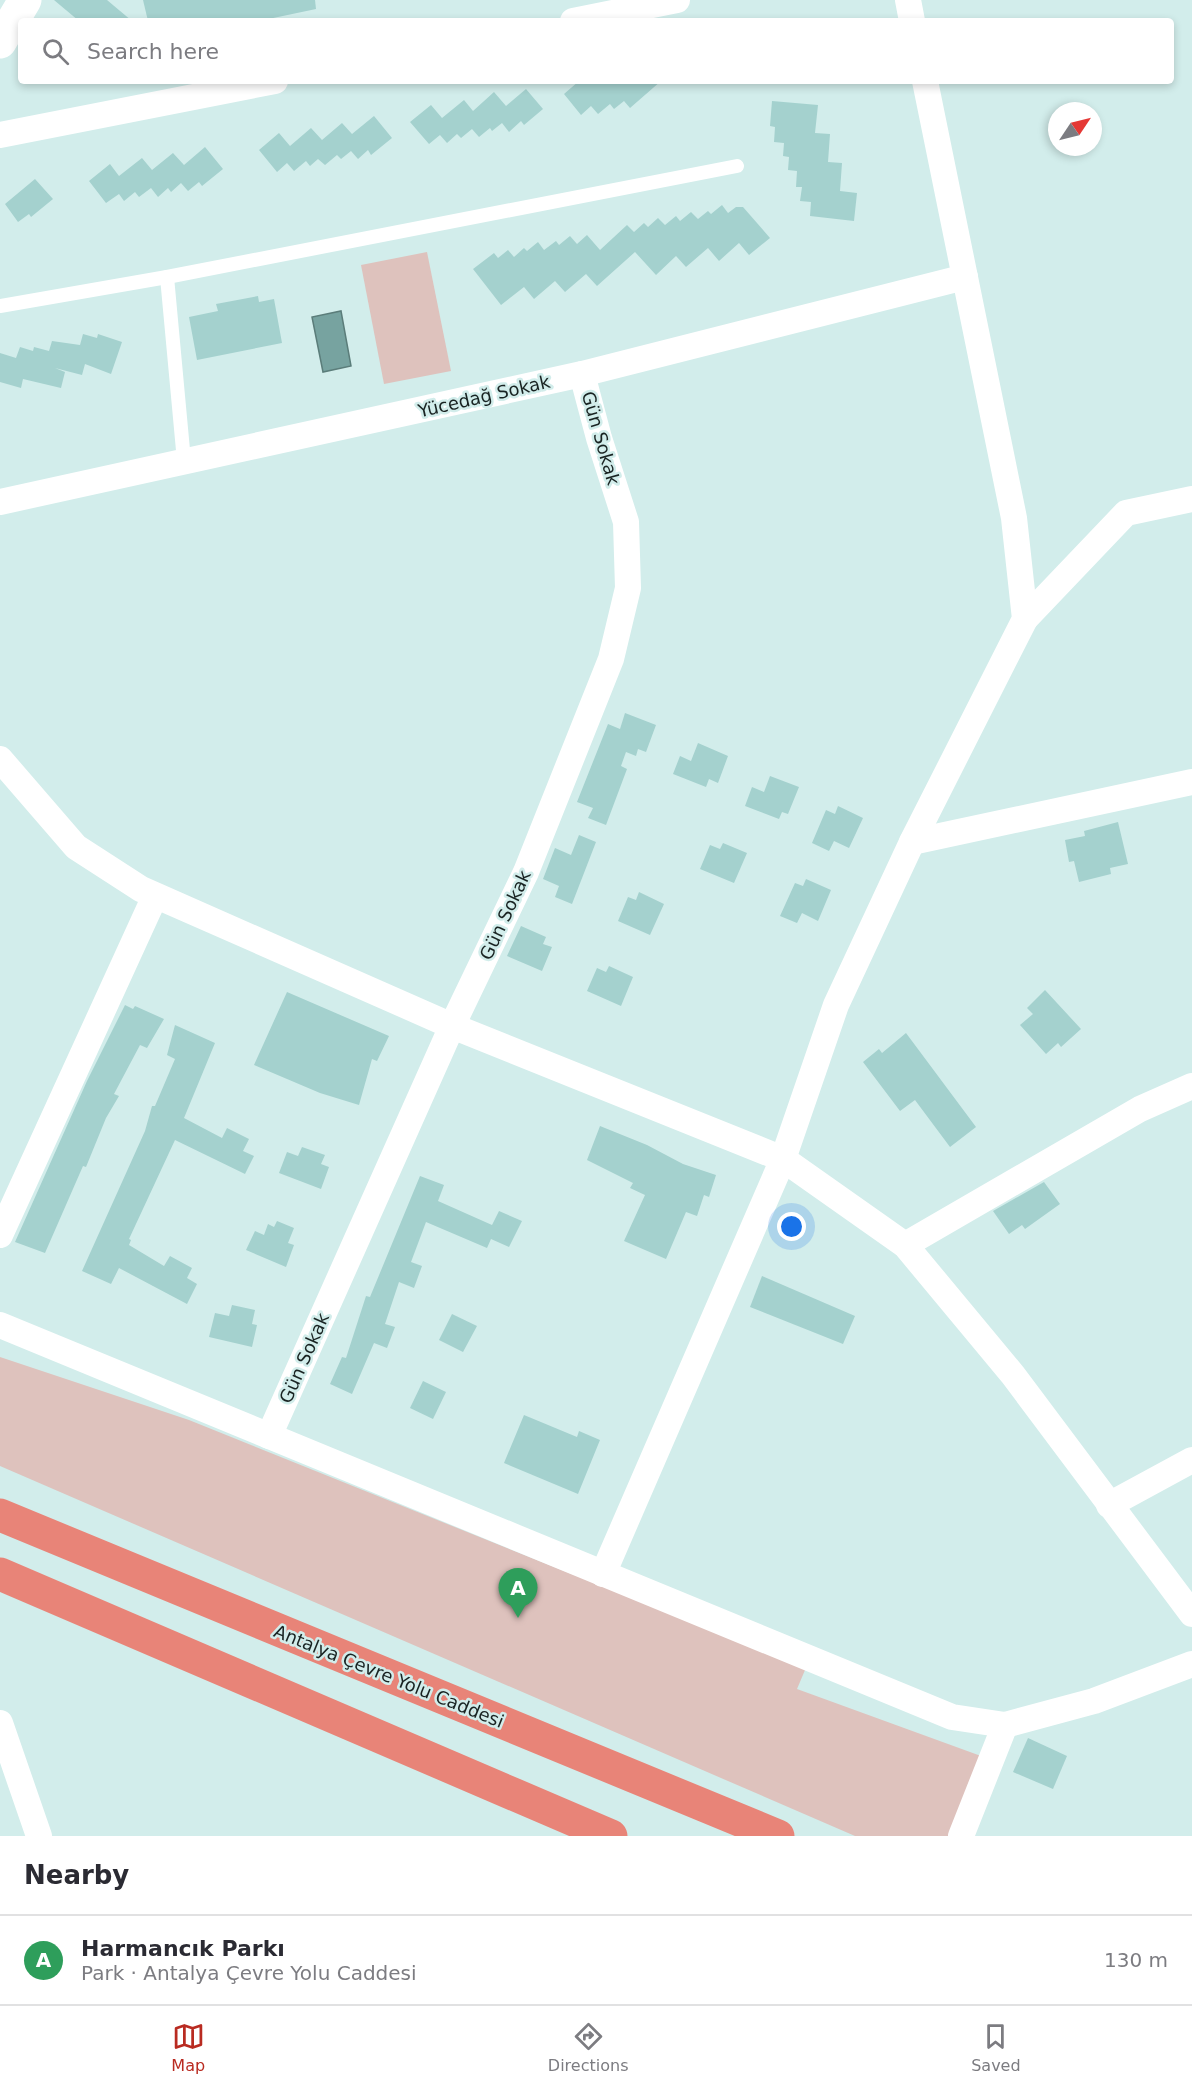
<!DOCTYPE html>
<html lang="en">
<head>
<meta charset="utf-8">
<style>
  body { margin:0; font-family:"DejaVu Sans",sans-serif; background:#f7f7f7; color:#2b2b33 }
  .compass { position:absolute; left:1048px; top:102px; width:54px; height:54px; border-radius:50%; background:#fff; box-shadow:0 3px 9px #0003; rotate:55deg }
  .you { position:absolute; left:792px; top:1227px; width:21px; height:21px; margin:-15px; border:4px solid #fff; border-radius:50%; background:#1a73e8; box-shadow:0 0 0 9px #1a73e833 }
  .badge { display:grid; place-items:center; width:39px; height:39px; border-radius:50%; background:#b92b21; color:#fff; font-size:20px; font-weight:700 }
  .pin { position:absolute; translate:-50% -50px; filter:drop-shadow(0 2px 3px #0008) }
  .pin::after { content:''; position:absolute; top:32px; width:21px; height:18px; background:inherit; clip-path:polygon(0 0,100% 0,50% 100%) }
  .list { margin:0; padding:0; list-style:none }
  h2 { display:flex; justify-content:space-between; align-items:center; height:78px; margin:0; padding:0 24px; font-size:26px }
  h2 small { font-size:20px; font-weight:400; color:#7c7c81 }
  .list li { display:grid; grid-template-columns:39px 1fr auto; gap:18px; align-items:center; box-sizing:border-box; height:90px; padding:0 24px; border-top:2px solid #e1e1e2 }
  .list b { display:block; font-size:22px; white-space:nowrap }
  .list p { margin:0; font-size:20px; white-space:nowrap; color:#7c7c81 }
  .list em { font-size:20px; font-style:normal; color:#7c7c81 }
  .icon { flex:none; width:33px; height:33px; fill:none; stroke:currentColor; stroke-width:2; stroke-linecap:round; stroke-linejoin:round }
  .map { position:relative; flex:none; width:1192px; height:1836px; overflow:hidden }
  .search { position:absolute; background:#fff; box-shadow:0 3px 9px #0003; left:18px; right:18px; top:18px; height:66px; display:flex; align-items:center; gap:15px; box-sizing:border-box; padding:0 21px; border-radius:6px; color:#7c7c81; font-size:22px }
  .sheet { height:168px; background:#fff }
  nav { display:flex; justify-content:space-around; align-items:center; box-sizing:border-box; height:84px; border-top:2px solid #e1e1e2; background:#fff; font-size:16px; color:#7c7c81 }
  nav a { display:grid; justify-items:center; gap:3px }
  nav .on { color:#b92b21 }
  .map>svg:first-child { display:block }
  .green { fill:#dec2bd }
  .water { fill:#77a3a0; stroke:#5b7d7a; stroke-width:1.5 }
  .building { fill:#a4d1ce }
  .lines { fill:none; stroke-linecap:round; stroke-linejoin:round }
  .service { stroke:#fff; stroke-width:14 }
  .minor { stroke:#fff; stroke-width:26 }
  .tertiary { stroke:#fff; stroke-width:33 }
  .trunk { stroke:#e88478; stroke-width:33 }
  .labels { text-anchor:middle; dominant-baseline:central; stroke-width:5; stroke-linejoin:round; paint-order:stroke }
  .street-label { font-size:18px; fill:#192322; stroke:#d2edeb }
</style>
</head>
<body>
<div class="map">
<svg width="1192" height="1836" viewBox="0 0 1192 1836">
  <rect width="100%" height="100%" fill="#d2edeb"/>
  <g class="green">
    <polygon points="427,252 451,371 384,384 361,265"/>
    <polygon points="0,1357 189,1420 569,1573 808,1663 797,1689 981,1756 949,1836 855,1836 0,1466"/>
  </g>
  <polygon class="water" points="341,311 351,366 323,372 312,317"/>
  <g class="building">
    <polygon points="54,0 107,0 132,21 79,21"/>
    <polygon points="143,0 315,0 316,9 259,21 148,21"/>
    <polygon points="579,81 661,81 630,108 624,101 614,109 610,104 598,114 591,106 581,115 564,94"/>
    <polygon points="526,89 543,109 524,125 521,121 509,132 502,123 492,131 490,128 479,137 472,129 461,138 457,134 447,143 440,135 429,144 410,122 431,105 442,118 464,100 473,111 494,92 506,106"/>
    <polygon points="772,101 818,105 815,133 830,134 828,162 842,163 840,191 857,193 854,221 810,216 811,202 800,201 802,187 796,187 797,171 788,170 789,157 783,156 784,143 774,142 775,127 770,126"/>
    <polygon points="374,116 392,138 371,155 368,150 358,159 351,151 341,159 337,155 325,165 318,159 310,166 306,161 294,171 287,163 277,172 259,150 279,133 290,146 311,128 322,140 342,123 352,134"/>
    <polygon points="205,147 223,169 202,186 199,182 188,191 181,183 171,192 168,188 158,197 151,188 139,197 135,192 124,201 119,194 106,203 89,181 110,164 119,176 142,158 152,170 173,153 184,165"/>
    <polygon points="35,179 53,199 31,217 29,214 18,222 5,204"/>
    <polygon points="722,205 728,213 736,207 743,207 770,238 749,255 739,243 719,261 708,248 686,267 676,256 656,275 635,252 597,286 586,274 565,292 555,281 534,299 524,287 501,305 473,269 494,253 498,258 508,250 514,257 524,248 527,251 538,242 544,250 556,241 559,245 570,236 577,244 587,235 600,250 627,225 634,232 644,223 648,227 658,218 665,225 676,216 680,221 691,212 698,219 708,211 711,214"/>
    <polygon points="258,296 259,302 274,299 282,343 197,360 189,317 218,311 216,304"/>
    <polygon points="83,334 97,338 98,334 122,342 111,374 85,364 82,375 55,368 65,372 61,388 23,379 21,388 0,382 0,353 16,358 20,347 33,351 34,347 49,351 52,341 80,345"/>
    <polygon points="625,713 656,725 646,752 638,749 636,756 626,752 621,766 627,769 606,825 588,818 593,808 577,802 608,724 620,729"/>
    <polygon points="698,743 728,756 718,783 709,779 706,787 673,774 680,756 691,761"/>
    <polygon points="770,776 799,787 788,814 782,812 779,819 745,806 752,787 764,792"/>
    <polygon points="838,806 863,818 849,848 834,841 829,851 812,843 826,810 835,814"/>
    <polygon points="1118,822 1128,864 1110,868 1111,874 1079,882 1074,861 1069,862 1065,840 1085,836 1084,831"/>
    <polygon points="579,835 596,842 572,904 555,897 559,886 543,879 555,848 571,855"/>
    <polygon points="723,843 747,853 734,883 700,869 710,845 720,849"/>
    <polygon points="806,879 831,890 818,921 802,913 797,923 780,916 795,883 803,886"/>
    <polygon points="639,892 664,904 650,935 618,921 628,897 636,900"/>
    <polygon points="521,926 546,937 543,944 552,947 542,971 507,956"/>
    <polygon points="609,966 633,977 621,1006 587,991 597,968 606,972"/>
    <polygon points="1045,990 1081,1029 1061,1047 1058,1043 1046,1054 1020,1025 1033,1014 1027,1008"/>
    <polygon points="287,992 389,1036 377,1061 372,1059 359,1105 320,1093 254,1065"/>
    <polygon points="125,1005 133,1009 135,1006 164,1019 147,1048 140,1045 114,1094 119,1096 106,1118 86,1167 83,1166 45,1253 15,1242 87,1081"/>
    <polygon points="175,1025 215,1043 184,1118 222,1138 227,1128 249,1139 243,1151 254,1156 245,1174 175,1140 129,1239 131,1240 129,1245 164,1266 170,1256 192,1268 187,1278 197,1284 187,1304 119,1268 111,1284 82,1271 145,1131 152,1106 155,1106 175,1059 167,1055"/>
    <polygon points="906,1033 976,1127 950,1147 915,1100 900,1111 863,1062 879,1049 882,1053"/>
    <polygon points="600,1126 647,1145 683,1164 716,1175 709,1197 704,1195 697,1216 686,1212 666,1259 624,1241 645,1195 630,1188 633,1183 587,1160"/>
    <polygon points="302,1147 325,1155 321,1164 329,1167 321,1189 279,1173 287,1152 298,1156"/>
    <polygon points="420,1176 444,1185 438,1201 492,1225 499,1211 522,1221 509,1247 491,1239 487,1248 426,1222 411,1262 422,1266 414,1288 399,1282 385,1324 395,1327 387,1348 374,1343 352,1394 330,1384 342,1357 346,1358 366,1296 370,1297"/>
    <polygon points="1044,1182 1060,1204 1025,1229 1022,1225 1009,1234 993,1211"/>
    <polygon points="277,1221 294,1228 288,1243 294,1245 286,1267 246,1250 255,1231 264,1235 268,1224 274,1227"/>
    <polygon points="762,1276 855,1316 843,1344 750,1307"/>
    <polygon points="232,1305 255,1310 252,1324 257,1325 252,1347 209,1337 215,1313 229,1316"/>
    <polygon points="452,1314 477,1326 463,1352 439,1340"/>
    <polygon points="423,1381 446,1392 433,1419 410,1408"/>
    <polygon points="524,1415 577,1437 579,1431 600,1440 578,1494 504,1463"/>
    <polygon points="1028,1738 1067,1756 1053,1789 1013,1772"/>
  </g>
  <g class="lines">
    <g class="service">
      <polyline points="167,277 184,461"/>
      <polyline points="0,306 167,277 737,166"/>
    </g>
    <g class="minor">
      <polyline points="908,0 912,21"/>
      <polyline points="573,21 677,0"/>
      <polyline points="0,135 275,81"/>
      <polyline points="0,502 582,374 965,277"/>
      <polyline points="1025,619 1126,513 1192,499"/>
      <polyline points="0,759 76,847 141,889 452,1026 783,1159 905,1245 1013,1375 1192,1614"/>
      <polyline points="912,842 1192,782"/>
      <polyline points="0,1235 155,896"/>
      <polyline points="905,1245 1140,1109 1192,1086"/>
      <polyline points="0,1325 952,1717 1005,1725 1094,1701 1192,1664"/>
      <polyline points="269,1436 452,1026 526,872 611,659 628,588 626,522 599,438 582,374"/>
      <polyline points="1109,1505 1192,1460"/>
      <polyline points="603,1574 783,1159 836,1005 912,842 1025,619 1014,518 925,81"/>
      <polyline points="0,1723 39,1836"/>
      <polyline points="961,1836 1005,1725"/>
    </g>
    <polyline class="tertiary" points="0,42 25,0"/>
    <g class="trunk">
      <polyline points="0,1515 778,1836"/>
      <polyline points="0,1574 611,1836"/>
    </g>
  </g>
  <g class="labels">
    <g class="street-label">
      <text transform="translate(484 396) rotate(-13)">Yücedağ Sokak</text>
      <text transform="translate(601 438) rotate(74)">Gün Sokak</text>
      <text transform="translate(505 915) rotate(-65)">Gün Sokak</text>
      <text transform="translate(304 1358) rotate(-66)">Gün Sokak</text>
      <text transform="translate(389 1676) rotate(22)">Antalya Çevre Yolu Caddesi</text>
    </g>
  </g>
</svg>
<svg class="compass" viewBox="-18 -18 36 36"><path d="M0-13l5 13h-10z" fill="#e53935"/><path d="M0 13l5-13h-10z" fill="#7c7c81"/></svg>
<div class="you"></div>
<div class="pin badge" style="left:518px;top:1618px;background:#2e9e5b">A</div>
<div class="search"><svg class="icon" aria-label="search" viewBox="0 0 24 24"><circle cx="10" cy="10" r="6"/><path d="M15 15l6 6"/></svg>Search here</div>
</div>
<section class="sheet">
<h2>Nearby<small></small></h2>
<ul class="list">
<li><span class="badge" style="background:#2e9e5b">A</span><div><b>Harmancık Parkı</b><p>Park · Antalya Çevre Yolu Caddesi</p></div><em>130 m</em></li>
</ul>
</section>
<nav>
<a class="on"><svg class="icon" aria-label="map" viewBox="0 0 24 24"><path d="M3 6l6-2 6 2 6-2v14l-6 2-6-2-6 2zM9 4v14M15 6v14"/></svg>Map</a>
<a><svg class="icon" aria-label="directions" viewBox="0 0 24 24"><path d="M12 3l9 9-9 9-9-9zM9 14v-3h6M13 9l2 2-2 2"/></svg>Directions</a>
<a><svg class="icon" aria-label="saved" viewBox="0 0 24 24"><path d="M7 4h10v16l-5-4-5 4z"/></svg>Saved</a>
</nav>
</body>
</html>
